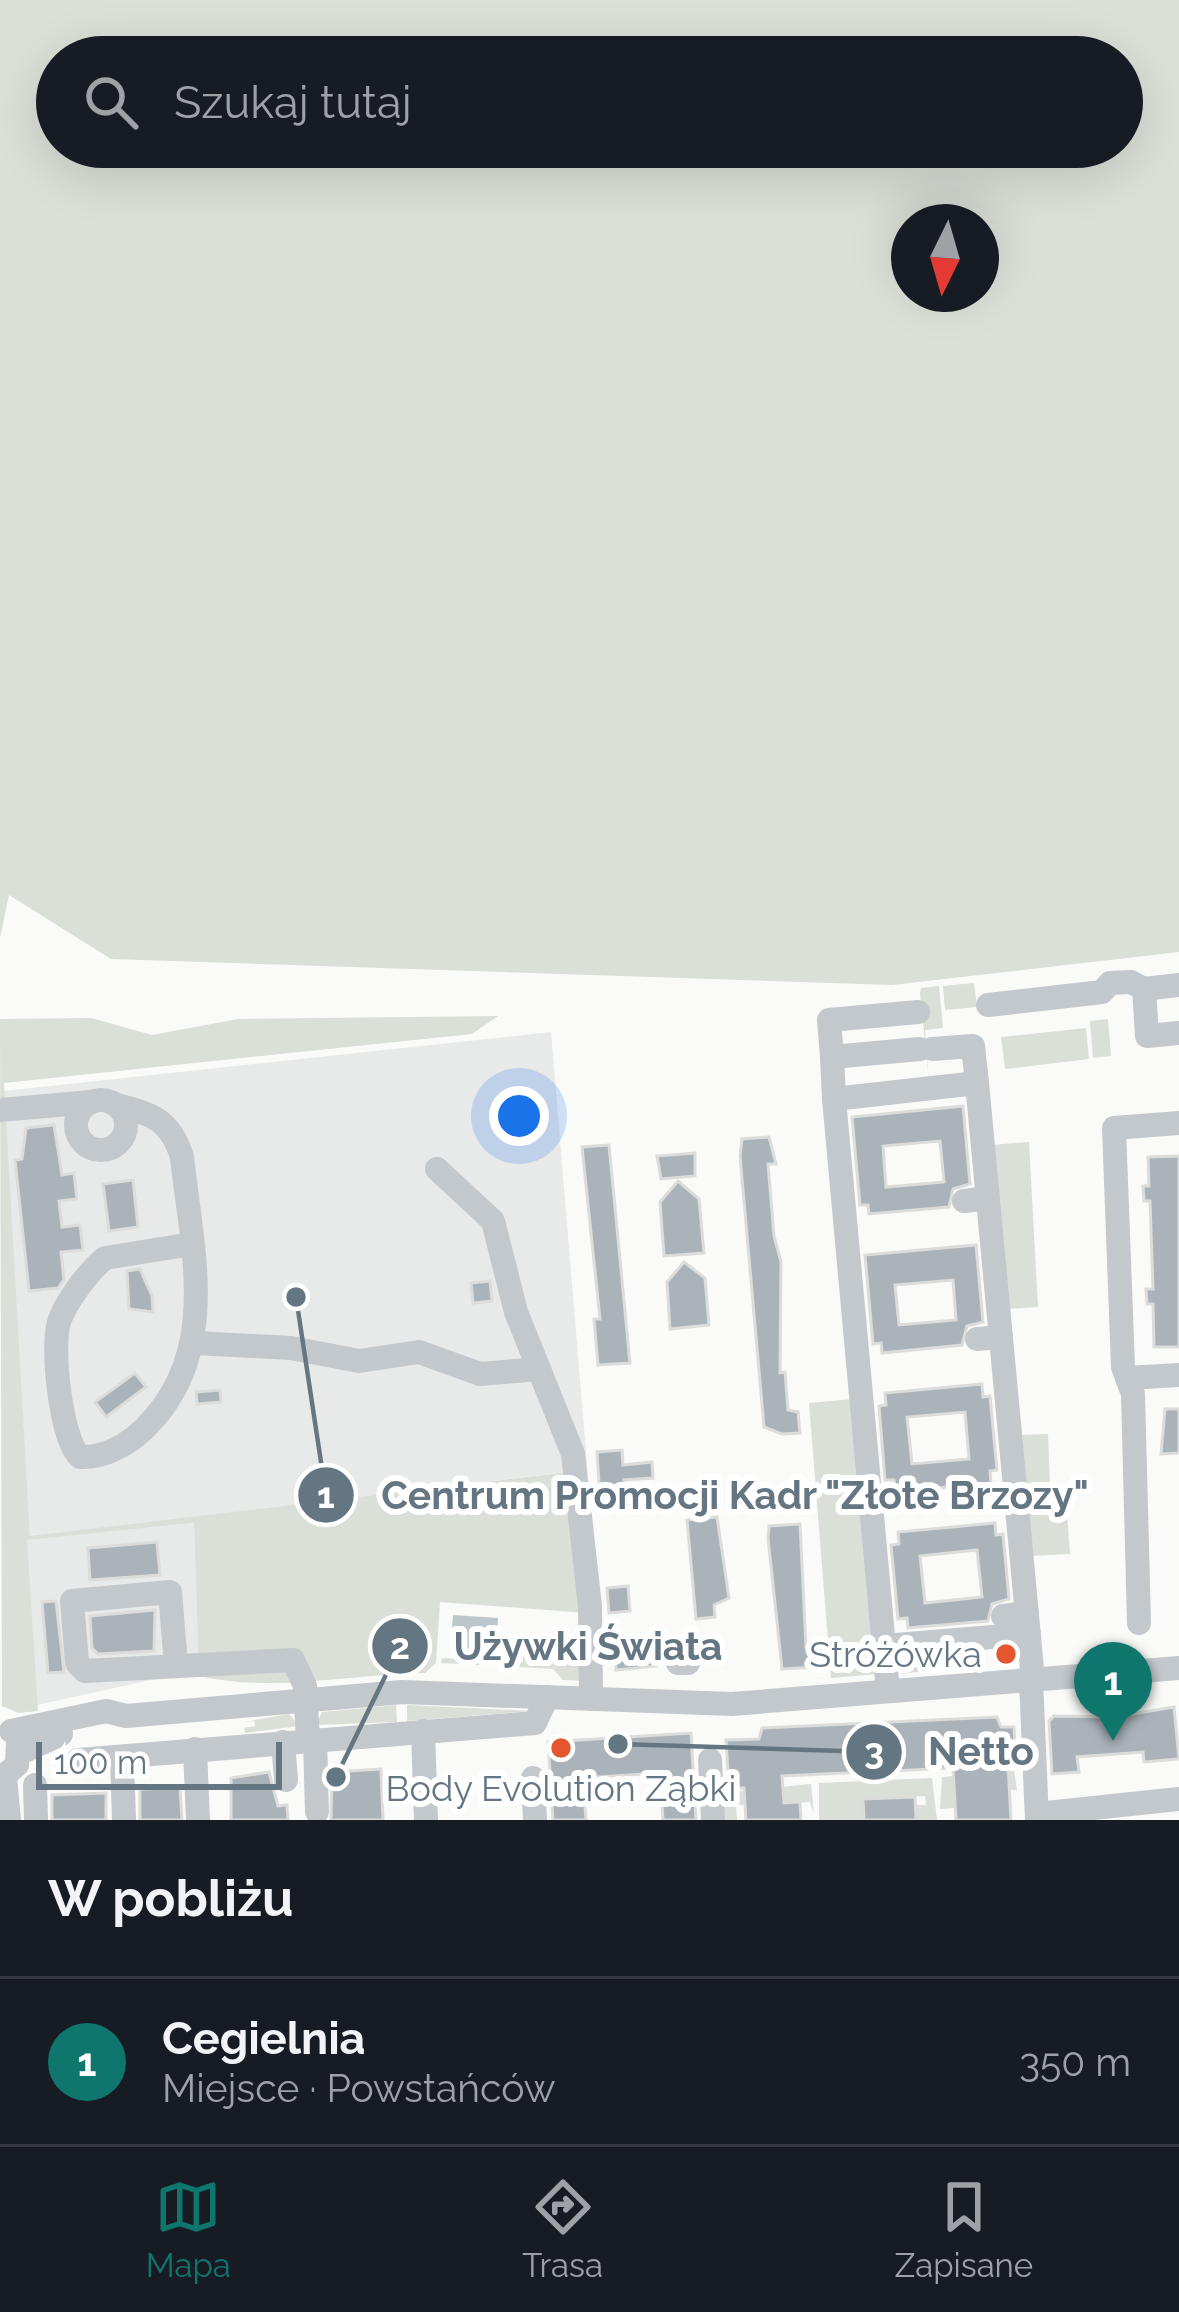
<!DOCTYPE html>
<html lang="pl">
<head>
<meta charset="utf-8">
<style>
  body { margin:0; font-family:Raleway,sans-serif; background:#242831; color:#f1f3f6 }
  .compass { position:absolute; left:891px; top:204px; width:108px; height:108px; border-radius:50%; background:#171b24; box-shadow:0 12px 48px #0002; rotate:185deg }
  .scale { position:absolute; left:36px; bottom:30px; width:246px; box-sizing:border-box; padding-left:12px; border:6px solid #657683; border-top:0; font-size:33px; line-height:42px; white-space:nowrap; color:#657683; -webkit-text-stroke:9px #fff; paint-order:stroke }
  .you { position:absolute; left:519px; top:1116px; width:42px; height:42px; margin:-30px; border:9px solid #fff; border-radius:50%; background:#1a73e8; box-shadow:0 0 0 18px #1a73e833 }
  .badge { display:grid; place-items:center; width:78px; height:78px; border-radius:50%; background:#0f766e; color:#fff; font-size:39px; font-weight:700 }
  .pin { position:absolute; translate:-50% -99px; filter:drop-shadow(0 3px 6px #0008) }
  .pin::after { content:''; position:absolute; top:63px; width:42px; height:36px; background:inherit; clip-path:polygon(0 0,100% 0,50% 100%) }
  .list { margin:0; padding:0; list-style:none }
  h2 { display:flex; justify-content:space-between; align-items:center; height:156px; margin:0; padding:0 48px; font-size:51px }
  h2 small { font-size:39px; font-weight:400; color:#9ea1a6 }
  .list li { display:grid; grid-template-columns:78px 1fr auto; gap:36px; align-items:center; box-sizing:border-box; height:168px; padding:0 48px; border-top:3px solid #363941 }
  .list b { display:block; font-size:45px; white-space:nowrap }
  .list p { margin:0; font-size:39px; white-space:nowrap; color:#9ea1a6 }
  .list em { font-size:39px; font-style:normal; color:#9ea1a6 }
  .icon { flex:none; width:66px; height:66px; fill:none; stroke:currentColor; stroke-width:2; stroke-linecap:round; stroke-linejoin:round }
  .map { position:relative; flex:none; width:1179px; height:1820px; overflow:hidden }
  .search { position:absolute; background:#171b24; box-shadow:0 12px 48px #0002; left:36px; right:36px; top:36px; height:132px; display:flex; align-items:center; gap:30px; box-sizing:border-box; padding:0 42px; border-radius:66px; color:#9ea1a6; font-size:45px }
  .sheet { height:324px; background:#171b24 }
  nav { display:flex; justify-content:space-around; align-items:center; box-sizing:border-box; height:168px; border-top:3px solid #363941; background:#171b24; font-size:33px; color:#9ea1a6 }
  nav a { display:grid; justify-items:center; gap:6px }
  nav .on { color:#0f766e }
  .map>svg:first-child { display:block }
  .built { fill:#e8e9e9 }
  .green { fill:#dadfd7; fill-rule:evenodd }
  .water { fill:#bbc7cb }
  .building { fill:#aab3b9; stroke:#dcdcda; stroke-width:3; fill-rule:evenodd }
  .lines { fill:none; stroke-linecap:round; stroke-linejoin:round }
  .minor { stroke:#c3c8cc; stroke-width:24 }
  .poi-dot { fill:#e4572e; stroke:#fff; stroke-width:4.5 }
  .labels { text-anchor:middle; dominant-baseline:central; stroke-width:12; stroke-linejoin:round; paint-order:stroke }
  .poi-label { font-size:36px; fill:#657683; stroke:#fff; text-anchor:end }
  .leader { fill:none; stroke:#657683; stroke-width:4.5 }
  .callout-dot { fill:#657683; stroke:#fff; stroke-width:4.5 }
  .mark-label { font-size:36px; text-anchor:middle; font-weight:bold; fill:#fff }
  .callout-label { font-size:39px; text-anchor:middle; font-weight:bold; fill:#657683; stroke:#fff; stroke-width:12; stroke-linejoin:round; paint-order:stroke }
</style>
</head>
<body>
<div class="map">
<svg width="1179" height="1820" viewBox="0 0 1179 1820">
  <rect width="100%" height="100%" fill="#fafaf8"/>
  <g class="built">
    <polygon points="551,1032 588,1475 582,1470 30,1537 4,1091"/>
    <polygon points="194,1523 199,1676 178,1674 37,1705 26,1540"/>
  </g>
  <g class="green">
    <path d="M0,0h1179v952l-287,33 -781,-26 -102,-64 -9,43zM57,57h1065v90h-1065zM909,222h72v72h-72z"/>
    <polygon points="974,983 977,1007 945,1010 943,986"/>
    <polygon points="939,986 943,1028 925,1030 929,1082 920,993 921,988"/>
    <path d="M498,1016l-26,18 -468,49 26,453 539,-64 17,141 -146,-11 -4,61 -11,10c-74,1 -152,20 -226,3l-5,-153 -167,17 11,171 -19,2 -17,-7 -2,-687 91,-1 61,17 86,-16z"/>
    <polygon points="1108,1019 1111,1056 1093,1058 1090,1021"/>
    <polygon points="1086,1028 1089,1059 1005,1069 1001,1037"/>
    <polygon points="1029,1142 1038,1307 1006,1309 991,1145"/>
    <polygon points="853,1399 878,1674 831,1678 809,1403"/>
    <polygon points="1048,1434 1050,1485 1065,1485 1070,1554 1028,1556 1018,1435"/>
    <polygon points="524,1635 526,1659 580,1663 587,1681 563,1680 553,1669 441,1663 442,1658 523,1662"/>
    <polygon points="396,1705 397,1722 316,1725 322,1712"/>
    <polygon points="407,1705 533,1711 407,1721"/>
    <polygon points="289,1714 299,1726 245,1733 244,1728 255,1726 254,1721 244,1722"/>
    <polygon points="1014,1771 1017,1790 954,1792 955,1808 940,1809 942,1777"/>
    <polygon points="932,1778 937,1820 916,1820 915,1805 926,1805 925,1796 864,1799 864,1820 819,1820 819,1783"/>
    <polygon points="811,1784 814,1814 810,1802 736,1805 737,1820 720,1820 719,1793"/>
  </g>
  <polygon class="water" points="453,1615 498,1618 497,1634 515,1638 514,1654 450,1651"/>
  <g class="building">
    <path d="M963,1106l7,78 -17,5 -4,18 -80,7 -1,-9h-8l-8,-88zM940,1141l4,41 -58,5 -3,-41z"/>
    <polygon points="54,1125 62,1175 74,1173 77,1199 59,1201 62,1227 80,1225 83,1250 61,1252 64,1280 58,1288 29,1291 15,1160 22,1159 26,1128"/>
    <polygon points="769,1137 776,1164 768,1164 774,1236 781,1262 780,1373 785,1372 788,1410 798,1412 800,1433 782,1434 764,1427 740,1156 742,1139"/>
    <polygon points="609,1145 630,1363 598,1365 594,1319 600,1319 582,1147"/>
    <polygon points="695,1153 695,1176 661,1179 657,1156"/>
    <polygon points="1179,1156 1179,1347 1154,1347 1153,1304 1147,1304 1146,1289 1153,1289 1150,1201 1144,1201 1143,1186 1149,1186 1148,1157"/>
    <polygon points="133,1180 138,1227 109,1231 103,1184"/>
    <polygon points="678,1181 699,1199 704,1253 664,1256 660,1202"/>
    <path d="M976,1245l7,77 -16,4 -5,19 -80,8 -1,-10 -8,1 -8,-89zM953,1280l3,40 -57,5 -4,-40z"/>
    <polygon points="684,1262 705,1278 709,1325 670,1329 667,1282"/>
    <polygon points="140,1269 152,1296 153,1312 129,1309 127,1271"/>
    <polygon points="490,1281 492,1301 473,1303 471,1283"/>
    <polygon points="135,1373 146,1387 106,1417 95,1402"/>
    <path d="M982,1384l1,13 7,-1 7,74 -7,1 1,12 -96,9 -1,-12h-9l-6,-74 7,-1 -1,-12zM965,1412l4,47 -57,5 -5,-47z"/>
    <polygon points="220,1390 221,1402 197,1404 196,1392"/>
    <polygon points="1165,1409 1179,1409 1179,1453 1161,1454"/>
    <polygon points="622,1450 623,1465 652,1462 653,1478 624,1480 625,1496 600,1498 597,1452"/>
    <polygon points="717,1517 729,1598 714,1605 715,1617 696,1619 687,1520"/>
    <path d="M995,1523l1,12 7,-1 6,65 -17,5 -4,17 -80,7 -1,-10 -9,1 -7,-74 8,-1 -1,-12zM977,1550l5,47 -57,6 -5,-47z"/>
    <polygon points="800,1524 806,1647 813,1646 815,1667 782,1669 768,1538 769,1526"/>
    <polygon points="157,1542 160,1575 90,1580 88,1548"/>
    <polygon points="628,1586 630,1611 609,1613 607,1588"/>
    <polygon points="56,1601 64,1672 48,1673 42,1602"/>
    <polygon points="155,1610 154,1651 98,1654 92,1648 90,1616"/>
    <polygon points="655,1652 656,1666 616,1670 615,1655"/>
    <polygon points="928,1659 929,1669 903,1672 902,1661"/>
    <polygon points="1174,1707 1179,1759 1144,1762 1143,1752 1077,1757 1079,1772 1052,1774 1049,1721 1054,1716 1115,1717"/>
    <polygon points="997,1717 1001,1727 1014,1727 1016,1765 1008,1765 1011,1820 956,1820 953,1768 782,1776 784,1803 800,1802 801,1820 746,1820 744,1788 729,1788 726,1740 759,1739 762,1728"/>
    <polygon points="691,1733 696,1820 663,1820 660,1773 583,1778 586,1820 553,1820 548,1742"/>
    <polygon points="381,1769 383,1820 331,1820 332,1772"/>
    <polygon points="269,1772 278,1806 287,1805 288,1820 231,1820 231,1778"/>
    <polygon points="180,1788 182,1820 140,1820 140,1789"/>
    <polygon points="106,1793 106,1820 52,1820 52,1795"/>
    <polygon points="915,1797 916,1820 864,1820 863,1799"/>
  </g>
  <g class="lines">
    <g class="minor">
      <polyline points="1179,985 1144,989 1147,1036 1179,1033"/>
      <polyline points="988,1005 1102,992 1110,983 1131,982 1144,989"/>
      <polyline points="932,1049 973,1046 977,1083"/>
      <polyline points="832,1057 829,1020 918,1012"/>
      <polyline points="834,1099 832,1057 920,1049"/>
      <circle cx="101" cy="1125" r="25"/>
      <path d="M116,1105c36,9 54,14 66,52 10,94 39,197 -37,271 -17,17 -41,30 -65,29 -19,-16 -30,-114 -20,-138 8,-20 28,-47 45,-61l87,-14"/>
      <polyline points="0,1110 91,1102"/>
      <polyline points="437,1169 493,1221 516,1312 573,1454 590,1606 591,1699"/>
      <polyline points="964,1201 988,1198"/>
      <polyline points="977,1339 1001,1337"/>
      <polyline points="195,1343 291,1348 359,1361 419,1352 480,1374 539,1369"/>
      <polyline points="1127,1378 1179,1375"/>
      <polyline points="1003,1616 1027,1613"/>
      <polyline points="1139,1623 1133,1394 1123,1367 1114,1128 1179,1123"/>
      <polyline points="884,1646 1029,1634"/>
      <polyline points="678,1663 688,1663"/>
      <polyline points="176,1665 170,1592 72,1601 77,1663 85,1671 293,1660 305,1686 308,1740"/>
      <polyline points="1031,1679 1037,1820"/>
      <polyline points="888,1691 834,1099 977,1083 1033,1679"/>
      <polyline points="11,1731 106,1711 126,1716 402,1692 732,1704 1179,1668"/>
      <polyline points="423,1731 426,1820"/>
      <polyline points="315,1739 317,1812"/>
      <polyline points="283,1742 286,1780"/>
      <polyline points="195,1749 198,1820"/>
      <polyline points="20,1753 61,1734"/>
      <polyline points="122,1757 124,1820"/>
      <polyline points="78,1760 535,1723 547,1697"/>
      <polyline points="710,1760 713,1820"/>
      <polyline points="5,1777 9,1820"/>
      <polyline points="533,1778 535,1820"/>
      <polyline points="0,1779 17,1765 18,1742"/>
      <polyline points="35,1785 36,1820"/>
      <polyline points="1037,1814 1179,1799"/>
    </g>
  </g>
  <g class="poi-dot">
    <circle cx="1006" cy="1654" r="12"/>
    <circle cx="561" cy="1748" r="12"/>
  </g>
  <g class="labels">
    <g class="poi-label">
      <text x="982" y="1654">Stróżówka</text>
      <text x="561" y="1788" text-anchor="middle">Body Evolution Ząbki</text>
    </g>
  </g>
  <path class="leader" d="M296 1297L326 1495M336 1777L400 1646M618 1744L874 1752"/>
  <g class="callout-dot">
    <circle cx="296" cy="1297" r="12"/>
    <circle cx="336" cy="1777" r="12"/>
    <circle cx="618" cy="1744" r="12"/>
    <circle cx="326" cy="1495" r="30"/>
    <circle cx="400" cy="1646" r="30"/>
    <circle cx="874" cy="1752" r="30"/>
  </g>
  <g class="mark-label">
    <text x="326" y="1508">1</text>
    <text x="400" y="1659">2</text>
    <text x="874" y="1764">3</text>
  </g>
  <g class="callout-label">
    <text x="735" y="1509">Centrum Promocji Kadr "Złote Brzozy"</text>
    <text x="588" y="1660">Używki Świata</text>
    <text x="981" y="1765">Netto</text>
  </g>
</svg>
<svg class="compass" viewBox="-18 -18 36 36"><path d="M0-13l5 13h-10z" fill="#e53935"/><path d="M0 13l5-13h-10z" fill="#9ea1a6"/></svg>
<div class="scale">100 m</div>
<div class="you"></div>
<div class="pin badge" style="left:1113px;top:1741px">1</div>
<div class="search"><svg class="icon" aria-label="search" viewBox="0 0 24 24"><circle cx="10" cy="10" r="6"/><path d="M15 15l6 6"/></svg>Szukaj tutaj</div>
</div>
<section class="sheet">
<h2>W pobliżu<small></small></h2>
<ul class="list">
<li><span class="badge">1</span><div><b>Cegielnia</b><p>Miejsce · Powstańców</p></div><em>350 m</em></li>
</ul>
</section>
<nav>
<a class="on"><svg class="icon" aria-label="map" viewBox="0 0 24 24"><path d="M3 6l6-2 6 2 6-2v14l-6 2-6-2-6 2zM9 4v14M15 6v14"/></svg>Mapa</a>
<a><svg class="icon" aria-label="directions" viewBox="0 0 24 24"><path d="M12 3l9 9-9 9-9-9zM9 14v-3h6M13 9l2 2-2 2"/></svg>Trasa</a>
<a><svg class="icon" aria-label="saved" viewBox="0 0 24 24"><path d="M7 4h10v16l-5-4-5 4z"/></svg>Zapisane</a>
</nav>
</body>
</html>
